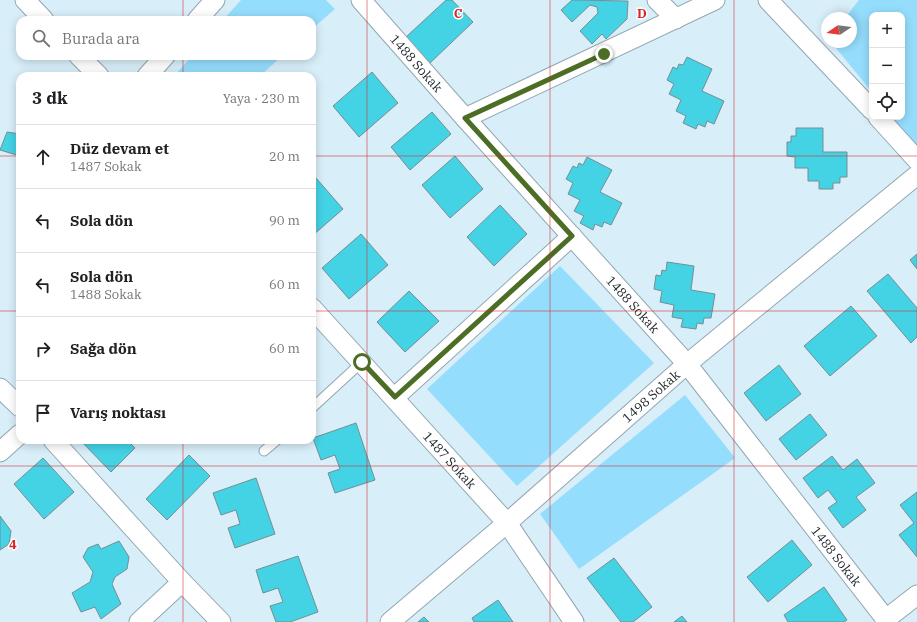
<!DOCTYPE html>
<html lang="tr">
<head>
<meta charset="utf-8">
<style>
  body { margin:0; font-family:"IBM Plex Serif",serif; background:#f2f2f2; color:#202124 }
  .controls { position:absolute; right:12px; top:12px; display:grid; overflow:hidden; border-radius:8px; box-shadow:0 2px 10px #0003 }
  .controls button { width:36px; height:36px; display:grid; place-items:center; padding:0; border:0; border-bottom:1px solid #e0e0e0; background:#fff; color:#202124; font:20px sans-serif }
  .compass { position:absolute; left:821px; top:12px; width:36px; height:36px; border-radius:50%; background:#fff; box-shadow:0 2px 10px #0003; rotate:257deg }
  .stop { position:absolute; width:12px; height:12px; margin:-9px; border:3px solid #4c6d24; border-radius:50%; background:#fff }
  .stop.end { background:#4c6d24; border-color:#fff; box-shadow:0 1px 4px #0008 }
  .list { margin:0; padding:0; list-style:none }
  h2 { display:flex; justify-content:space-between; align-items:center; height:52px; margin:0; padding:0 16px; font-size:17px }
  h2 small { font-size:13px; font-weight:400; color:#757577 }
  .list li { display:grid; grid-template-columns:26px 1fr auto; gap:12px; align-items:center; box-sizing:border-box; height:64px; padding:0 16px; border-top:1px solid #e0e0e0 }
  .list b { display:block; font-size:15px; white-space:nowrap }
  .list p { margin:0; font-size:13px; white-space:nowrap; color:#757577 }
  .list em { font-size:13px; font-style:normal; color:#757577 }
  .icon { flex:none; width:22px; height:22px; fill:none; stroke:currentColor; stroke-width:2; stroke-linecap:round; stroke-linejoin:round }
  .map { position:relative; flex:none; width:917px; height:622px; overflow:hidden }
  .search { position:absolute; background:#fff; box-shadow:0 2px 10px #0003; left:16px; top:16px; width:300px; height:44px; display:flex; align-items:center; gap:10px; box-sizing:border-box; padding:0 14px; border-radius:12px; color:#757577; font-size:15px }
  .panel { position:absolute; background:#fff; box-shadow:0 2px 10px #0003; left:16px; top:72px; width:300px; height:372px; border-radius:12px }
  .map>svg:first-child { display:block }
  .green { fill:#95ddfc }
  .building { fill:#44d2e5; stroke:#768e92 }
  .lines { fill:none; stroke-linecap:round; stroke-linejoin:round }
  .lane-casing { stroke:#92a7b1; stroke-width:11 }
  .street-casing { stroke:#92a7b1; stroke-width:21 }
  .lane { stroke:#fff; stroke-width:9 }
  .street { stroke:#fff; stroke-width:19 }
  .route { stroke:#4c6d24; stroke-width:5 }
  .grid { fill:none; stroke:#d62828; stroke-width:1; stroke-opacity:0.55 }
  .labels { text-anchor:middle; dominant-baseline:central; stroke-width:3; stroke-linejoin:round; paint-order:stroke }
  .street-label { font-size:13px; fill:#222a2e; stroke:#fff }
  .grid-label { font-size:13px; text-anchor:middle; font-weight:bold; fill:#d62828; stroke:#fff; stroke-width:3; stroke-linejoin:round; paint-order:stroke }
</style>
</head>
<body>
<div class="map">
<svg width="917" height="622" viewBox="0 0 917 622">
  <rect width="100%" height="100%" fill="#d8eef9"/>
  <g class="green">
    <polygon points="241,0 326,0 335,9 312,29 312,20 223,20"/>
    <polygon points="859,0 917,0 917,147 892,117 902,117 902,15 872,15 872,92 831,42 851,42 851,18 845,18"/>
    <polygon points="192,56 282,56 260,76 174,76"/>
    <polygon points="560,266 654,363 517,486 427,389"/>
    <polygon points="685,395 735,458 579,569 540,514"/>
  </g>
  <g class="building">
    <polygon points="446,0 452,0 473,22 430,63 406,37"/>
    <polygon points="572,0 628,1 627,19 606,39 602,34 592,44 580,31 598,13 597,7 590,5 572,22 561,10"/>
    <polygon points="687,57 712,69 702,91 724,101 714,124 707,121 705,127 698,124 696,129 683,123 686,116 676,111 681,100 669,94 674,84 667,80 673,67 677,69 679,64 683,65"/>
    <polygon points="372,72 398,103 359,137 333,106"/>
    <polygon points="432,112 451,134 410,170 391,147"/>
    <polygon points="796,128 823,128 823,152 847,152 847,177 840,177 840,183 833,183 833,189 819,189 819,181 808,181 808,168 795,168 795,157 787,156 787,142 791,142 791,136 796,136"/>
    <polygon points="7,132 20,134 20,156 0,150"/>
    <polygon points="455,156 483,189 450,218 422,185"/>
    <polygon points="587,157 612,170 600,192 622,203 611,225 604,222 602,227 595,224 593,230 580,223 584,216 574,211 580,200 568,194 573,183 566,179 573,166 577,168 579,163 583,165"/>
    <polygon points="316,178 343,209 312,236 312,182"/>
    <polygon points="500,205 527,234 494,266 467,237"/>
    <polygon points="361,234 388,265 349,299 322,268"/>
    <polygon points="917,254 917,269 910,260"/>
    <polygon points="667,262 694,266 691,290 715,294 711,318 704,318 703,324 697,323 696,329 681,327 683,319 672,317 674,305 660,302 662,291 654,289 656,275 661,276 662,270 666,271"/>
    <polygon points="888,274 917,308 917,337 911,343 867,291"/>
    <polygon points="409,291 439,321 405,352 377,322"/>
    <polygon points="851,306 877,336 830,376 804,346"/>
    <polygon points="779,365 801,394 766,421 744,393"/>
    <polygon points="810,414 827,435 796,460 779,439"/>
    <polygon points="356,423 375,480 335,493 328,473 340,469 335,455 321,460 313,438"/>
    <polygon points="80,440 127,440 135,448 111,472"/>
    <polygon points="189,455 210,476 167,520 146,499"/>
    <polygon points="832,456 843,470 857,459 875,483 856,497 866,510 843,528 828,508 837,502 828,490 818,498 803,478"/>
    <polygon points="43,458 74,492 44,519 14,484"/>
    <polygon points="256,478 275,534 235,548 228,528 240,524 236,510 221,515 213,493"/>
    <polygon points="917,492 917,557 899,535 914,523 900,505"/>
    <polygon points="0,516 11,531 9,544 0,550"/>
    <polygon points="792,540 812,565 768,602 747,577"/>
    <polygon points="119,541 129,557 127,569 115,577 112,584 121,604 101,619 95,607 81,612 72,593 90,582 93,572 83,557 88,548 98,544 101,549"/>
    <polygon points="298,556 318,612 290,622 276,622 270,606 283,602 278,588 263,593 256,570"/>
    <polygon points="614,558 652,607 633,622 621,622 587,578"/>
    <polygon points="824,587 847,620 844,622 788,622 784,615"/>
    <polygon points="498,600 513,622 474,622 472,618"/>
    <polygon points="682,616 687,622 674,622"/>
    <polygon points="424,617 429,622 418,622"/>
  </g>
  <g class="lines">
    <g class="lane-casing">
      <g id="lane">
        <polyline points="312,408 362,362"/>
        <polyline points="264,451 277,440"/>
      </g>
    </g>
    <g class="street-casing">
      <g id="street">
        <polyline points="25,0 44,20"/>
        <path id="s1" d="M361,0l104,118 222,246 201,258"/>
        <polyline points="657,0 676,19"/>
        <polyline points="768,0 872,110"/>
        <polyline points="197,20 215,0"/>
        <polyline points="79,56 99,76"/>
        <polyline points="147,76 165,56"/>
        <polyline points="878,117 917,160"/>
        <polyline points="465,118 715,0"/>
        <path id="s2" d="M312,308l195,215 67,99"/>
        <polyline points="0,388 20,407"/>
        <polyline points="395,397 572,236"/>
        <polyline points="53,440 182,582 221,622"/>
        <polyline points="0,452 20,434"/>
        <polyline points="886,619 917,595"/>
        <polyline points="139,622 182,582"/>
        <path id="s3" d="M390,622l117,-99 180,-159 230,-189"/>
      </g>
    </g>
    <use href="#lane" class="lane"/>
    <use href="#street" class="street"/>
  </g>
  <g class="lines">
    <polyline class="route" points="362,362 395,397 572,236 465,118 604,54"/>
  </g>
  <path class="grid" d="M183,0v20M367,0v622M550,0v622M734,0v622M183,56v20M0,156h20M312,156h605M0,311h20M312,311h605M183,440v182M0,466h917"/>
  <g class="labels">
    <g class="street-label">
      <text stroke="none"><textPath href="#s1" startOffset="84">1488 Sokak</textPath></text>
      <text stroke="none"><textPath href="#s1" startOffset="408">1488 Sokak</textPath></text>
      <text stroke="none"><textPath href="#s3" startOffset="345">1498 Sokak</textPath></text>
      <text stroke="none"><textPath href="#s2" startOffset="205">1487 Sokak</textPath></text>
      <text stroke="none"><textPath href="#s1" startOffset="732">1488 Sokak</textPath></text>
    </g>
  </g>
  <g class="grid-label">
    <text x="458" y="18">C</text>
    <text x="642" y="18">D</text>
    <text x="13" y="549">4</text>
  </g>
</svg>
<div class="controls">
<button>+</button>
<button>−</button>
<button><svg class="icon" aria-label="locate" viewBox="0 0 24 24"><circle cx="12" cy="12" r="6"/><path d="M12 2v4M12 18v4M2 12h4M18 12h4"/></svg></button>
</div>
<svg class="compass" viewBox="-18 -18 36 36"><path d="M0-13l5 13h-10z" fill="#e53935"/><path d="M0 13l5-13h-10z" fill="#757577"/></svg>
<div class="stop" style="left:362px;top:362px"></div>
<div class="stop end" style="left:604px;top:54px"></div>
<div class="search"><svg class="icon" aria-label="search" viewBox="0 0 24 24"><circle cx="10" cy="10" r="6"/><path d="M15 15l6 6"/></svg>Burada ara</div>
<section class="panel">
<h2>3 dk<small>Yaya · 230 m</small></h2>
<ul class="list">
<li><svg class="icon" aria-label="ahead" viewBox="0 0 24 24"><path d="M12 20V5M6 11l6-6 6 6"/></svg><div><b>Düz devam et</b><p>1487 Sokak</p></div><em>20 m</em></li>
<li><svg class="icon" aria-label="left" viewBox="0 0 24 24"><path d="M17 20v-9H6M10 6l-5 5 5 5"/></svg><div><b>Sola dön</b></div><em>90 m</em></li>
<li><svg class="icon" aria-label="left" viewBox="0 0 24 24"><path d="M17 20v-9H6M10 6l-5 5 5 5"/></svg><div><b>Sola dön</b><p>1488 Sokak</p></div><em>60 m</em></li>
<li><svg class="icon" aria-label="right" viewBox="0 0 24 24"><path d="M7 20v-9h11M14 6l5 5-5 5"/></svg><div><b>Sağa dön</b></div><em>60 m</em></li>
<li><svg class="icon" aria-label="arrive" viewBox="0 0 24 24"><path d="M6 21V4h12l-3 4 3 4H6"/></svg><div><b>Varış noktası</b></div></li>
</ul>
</section>
</div>
</body>
</html>
